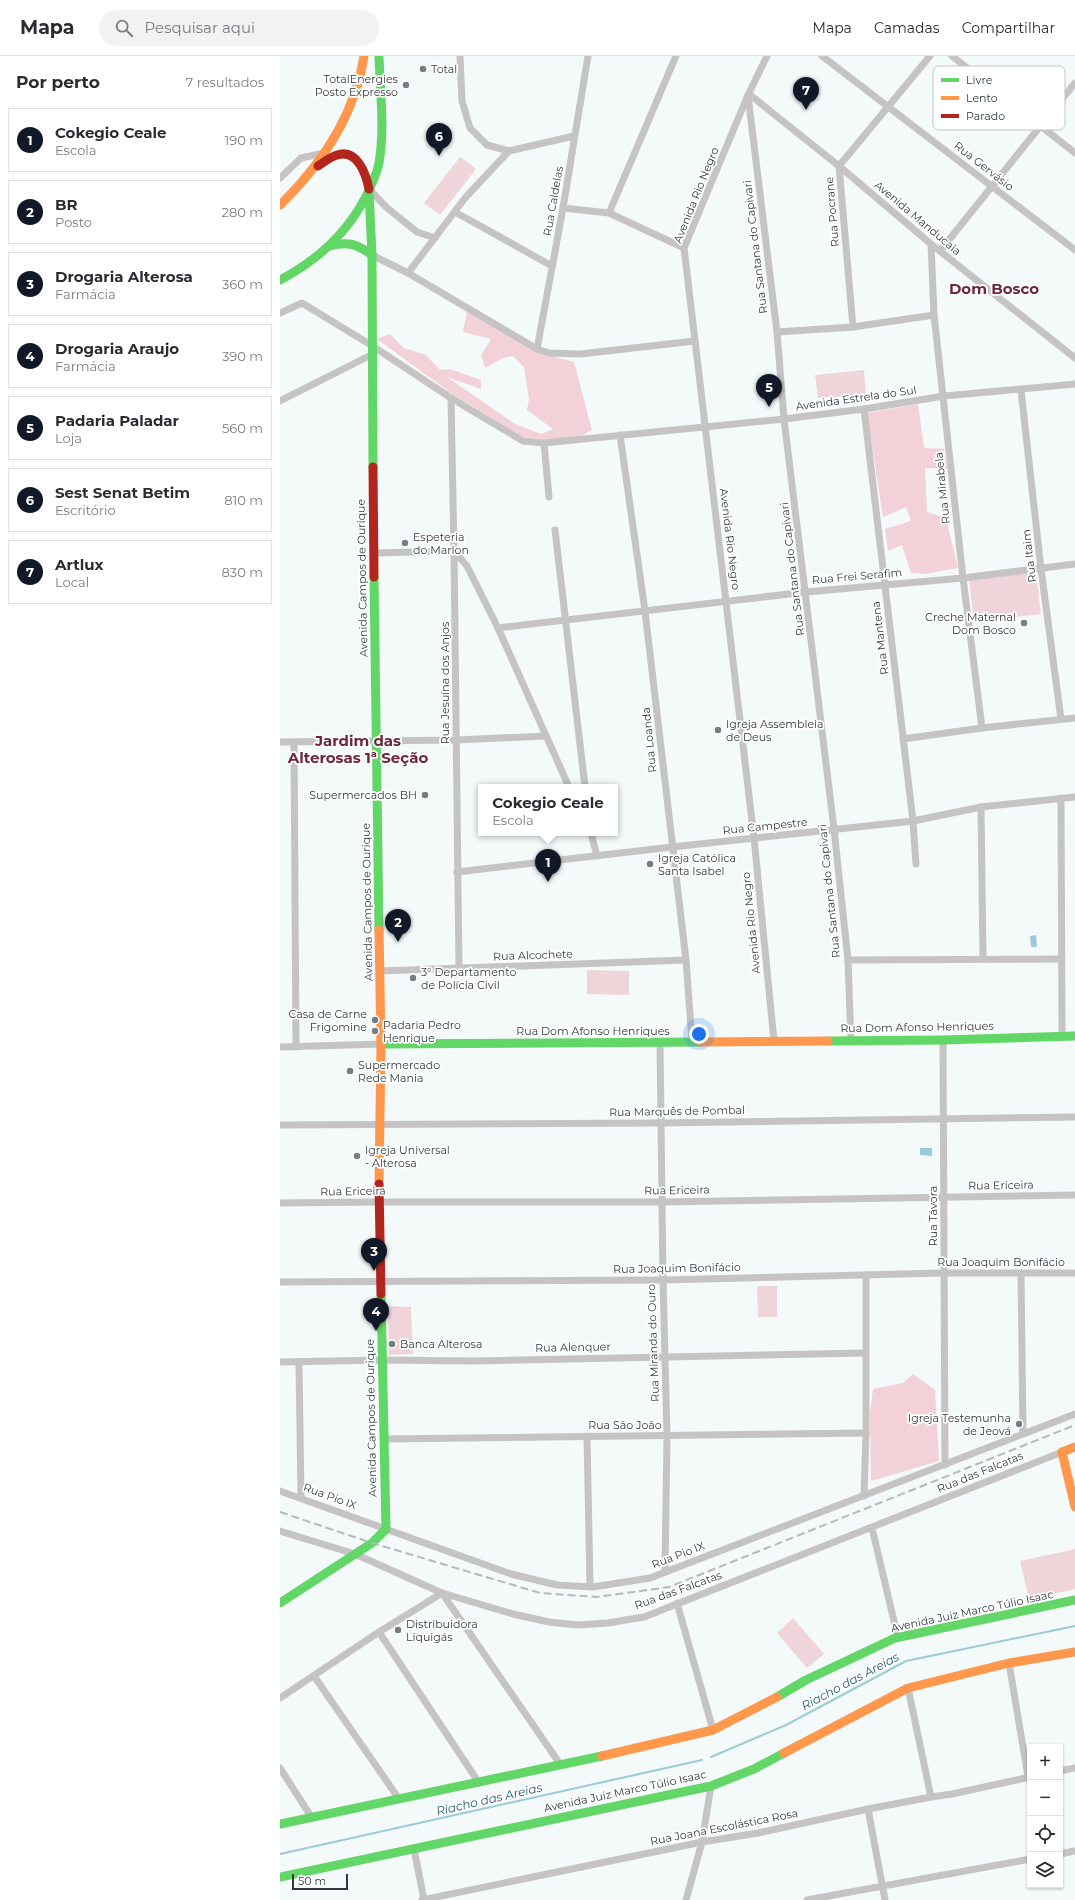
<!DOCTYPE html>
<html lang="pt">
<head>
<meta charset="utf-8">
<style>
  body { margin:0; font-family:Montserrat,sans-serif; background:#f2f2f3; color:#2b2b33 }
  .controls { position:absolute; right:12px; bottom:12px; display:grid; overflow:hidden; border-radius:0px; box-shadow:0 1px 3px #0004 }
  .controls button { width:36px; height:36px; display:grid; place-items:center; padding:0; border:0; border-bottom:1px solid #e1e1e2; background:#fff; color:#2b2b33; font:20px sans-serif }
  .scale { position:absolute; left:12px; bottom:10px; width:56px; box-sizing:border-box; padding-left:4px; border:2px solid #313b3f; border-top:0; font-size:11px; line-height:14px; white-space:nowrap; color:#313b3f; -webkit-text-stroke:3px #fff; paint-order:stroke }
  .you { position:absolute; left:419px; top:978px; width:14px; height:14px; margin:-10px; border:3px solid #fff; border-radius:50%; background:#1a73e8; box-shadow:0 0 0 6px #1a73e833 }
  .badge { display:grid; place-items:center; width:26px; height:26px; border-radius:50%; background:#111827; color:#fff; font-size:13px; font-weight:700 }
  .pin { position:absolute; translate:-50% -33px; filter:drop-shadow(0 1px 2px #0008) }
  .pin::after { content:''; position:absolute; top:21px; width:14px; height:12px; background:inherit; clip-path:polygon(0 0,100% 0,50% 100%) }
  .popup { position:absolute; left:198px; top:728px; width:140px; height:52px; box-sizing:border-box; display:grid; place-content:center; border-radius:0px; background:#fff; filter:drop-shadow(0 1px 3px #0005); font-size:13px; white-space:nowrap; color:#7c7c81 }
  .popup b { font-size:15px; color:#2b2b33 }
  .popup::after { content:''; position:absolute; left:50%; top:100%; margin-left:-8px; border:8px solid transparent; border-top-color:#fff }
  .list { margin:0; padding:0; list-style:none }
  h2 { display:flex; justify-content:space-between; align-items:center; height:52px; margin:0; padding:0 16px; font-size:17px }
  h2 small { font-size:13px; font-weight:400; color:#7c7c81 }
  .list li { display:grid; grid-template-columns:26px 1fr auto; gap:12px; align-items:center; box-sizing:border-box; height:64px; margin:0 8px 8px; padding:0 8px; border:1px solid #e1e1e2; border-radius:0px }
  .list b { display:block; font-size:15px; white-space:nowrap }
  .list p { margin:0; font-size:13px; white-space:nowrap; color:#7c7c81 }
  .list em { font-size:13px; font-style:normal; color:#7c7c81 }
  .icon { flex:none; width:22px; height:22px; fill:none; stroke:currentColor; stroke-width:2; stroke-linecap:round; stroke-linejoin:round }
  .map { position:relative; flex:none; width:795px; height:1844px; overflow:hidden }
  header { display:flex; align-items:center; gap:24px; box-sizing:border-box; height:56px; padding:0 20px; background:#fff; border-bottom:1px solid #e1e1e2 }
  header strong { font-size:19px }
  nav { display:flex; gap:22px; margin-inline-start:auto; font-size:14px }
  .search { width:280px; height:36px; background:#f2f2f3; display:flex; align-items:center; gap:10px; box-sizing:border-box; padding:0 14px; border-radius:22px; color:#7c7c81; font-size:15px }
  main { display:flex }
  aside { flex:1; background:#fff }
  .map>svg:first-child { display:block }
  .green { fill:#efd5da }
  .forest { fill:#f2d2d8 }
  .water { fill:#9bcbd9 }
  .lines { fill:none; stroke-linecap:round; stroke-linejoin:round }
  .stream { stroke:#9bcbd9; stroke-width:2 }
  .street { stroke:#c6c3c4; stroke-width:7 }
  .fast { stroke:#63d668; stroke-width:9 }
  .slow { stroke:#ff974d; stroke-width:9 }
  .jam { stroke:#b3261e; stroke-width:9 }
  .rail { stroke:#b8b8b9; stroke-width:2; stroke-dasharray:8 4; stroke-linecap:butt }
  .poi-dot { fill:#757e80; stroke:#fff; stroke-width:1.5 }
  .labels { text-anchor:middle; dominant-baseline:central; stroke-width:3.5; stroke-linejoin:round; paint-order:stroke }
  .poi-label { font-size:11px; fill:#313b3f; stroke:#fff; text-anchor:start }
  .street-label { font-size:11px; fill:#313b3f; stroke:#fff }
  .water-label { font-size:12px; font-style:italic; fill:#265d6b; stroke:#fff }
  .district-label { font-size:15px; font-weight:bold; fill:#6d2738; stroke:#fff }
  .key { fill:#fff; stroke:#c1c4c5; stroke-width:1 }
  .key-label { font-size:11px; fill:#313b3f }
</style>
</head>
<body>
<header>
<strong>Mapa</strong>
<div class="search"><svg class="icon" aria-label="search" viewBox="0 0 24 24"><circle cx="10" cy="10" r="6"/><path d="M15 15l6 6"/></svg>Pesquisar aqui</div>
<nav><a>Mapa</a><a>Camadas</a><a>Compartilhar</a></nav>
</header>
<main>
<aside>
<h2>Por perto<small>7 resultados</small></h2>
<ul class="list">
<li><span class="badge">1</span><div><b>Cokegio Ceale</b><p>Escola</p></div><em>190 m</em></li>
<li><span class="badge">2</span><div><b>BR</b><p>Posto</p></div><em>280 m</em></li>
<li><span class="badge">3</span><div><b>Drogaria Alterosa</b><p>Farmácia</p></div><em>360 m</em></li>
<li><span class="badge">4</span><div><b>Drogaria Araujo</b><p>Farmácia</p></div><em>390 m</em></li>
<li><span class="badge">5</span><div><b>Padaria Paladar</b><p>Loja</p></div><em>560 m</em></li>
<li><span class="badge">6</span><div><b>Sest Senat Betim</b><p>Escritório</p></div><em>810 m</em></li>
<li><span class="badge">7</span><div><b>Artlux</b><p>Local</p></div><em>830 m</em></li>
</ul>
</aside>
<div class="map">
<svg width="795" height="1844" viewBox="0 0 795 1844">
  <rect width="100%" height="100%" fill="#f4f9fa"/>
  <g class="green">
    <polygon points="180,101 196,113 160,159 144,147"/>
    <polygon points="584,314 586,339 538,342 535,319"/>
    <polygon points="756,516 761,558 694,566 689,524"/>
    <polygon points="307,914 349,915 349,939 307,938"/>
    <polygon points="477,1230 497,1230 497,1261 478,1261"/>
    <polygon points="108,1250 131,1251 133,1298 109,1299"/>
    <polygon points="795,1493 795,1533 749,1543 740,1505"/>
    <polygon points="513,1562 544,1598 527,1612 497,1577"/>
  </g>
  <g class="forest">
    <path d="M187,255c35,21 66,41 107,51l18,68 -11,6 -30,4 -28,-3 -68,-41 -78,-57 13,-5 14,14 22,7 13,14 6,1 5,-1 31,11v9l-34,-12 68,47 26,10 12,-5 -26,-19 2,-11 -5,-32 -11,-11 -10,2 -18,10 -4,-13 10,-16 -28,-7z"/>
    <polygon points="638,348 644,392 664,393 667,413 645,412 647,456 666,462 678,512 645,518 631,517 622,489 608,495 605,473 631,465 626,451 603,461 587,357"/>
    <polygon points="633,1318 655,1334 659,1405 591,1425 590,1357 593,1333 623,1327"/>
  </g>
  <g class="water">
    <polygon points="756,879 757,891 751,891 750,880"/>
    <polygon points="640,1092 652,1092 652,1100 640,1099"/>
  </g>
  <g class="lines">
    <g class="stream">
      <polyline points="431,1701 506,1669 626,1605 795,1570"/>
      <polyline points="0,1798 422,1704"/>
    </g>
    <g class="street">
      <polyline points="180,0 182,45 190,72 207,89 229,95"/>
      <polyline points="487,0 468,39 404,192 474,782 494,985"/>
      <polyline points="542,0 795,194"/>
      <polyline points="672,0 795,97"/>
      <polyline points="469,38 559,110 651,188 795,302"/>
      <polyline points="468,40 497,276 504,363 554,773 568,904 571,985"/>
      <polyline points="0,122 21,102 44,97"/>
      <polyline points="89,133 106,151 137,176 155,182"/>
      <polyline points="283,152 329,157 404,192"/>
      <polyline points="175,156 272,210"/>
      <polyline points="329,157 396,0"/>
      <polyline points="651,188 654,259 683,522 702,672"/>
      <polyline points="660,195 795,27"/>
      <polyline points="92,199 128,217 257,293 269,297 300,298 415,285"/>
      <polyline points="128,217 185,142 229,95 294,80"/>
      <polyline points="0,257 22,247 91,289 171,342 243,385 264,387 504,363 584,353 664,340 795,328"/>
      <polyline points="573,271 559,110 650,0"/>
      <polyline points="497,276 573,271 654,259"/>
      <polyline points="257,293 283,152 308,0"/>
      <polyline points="741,334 761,513 781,663"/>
      <polyline points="171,342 174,495 179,912"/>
      <polyline points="0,345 91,299"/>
      <polyline points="584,353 633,765 636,808"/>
      <polyline points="340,379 365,555 406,904 412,986"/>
      <polyline points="264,387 269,441"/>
      <polyline points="275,474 305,731"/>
      <polyline points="94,497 174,495 187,510 218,572 289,731"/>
      <polyline points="218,572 526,536 683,522 795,508"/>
      <polyline points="623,683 702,672 795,662"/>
      <polyline points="0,686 176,684 266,680"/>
      <polyline points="14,686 16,991"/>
      <polyline points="781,742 782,980"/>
      <polyline points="701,751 703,903"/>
      <polyline points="311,777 317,800"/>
      <polyline points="177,816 392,791 633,765 701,751 795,741"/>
      <polyline points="568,904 781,903"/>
      <polyline points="100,915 406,904"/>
      <polyline points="663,984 665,1409"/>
      <polyline points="380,986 383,1224 387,1380 385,1516"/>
      <polyline points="0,991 101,988"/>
      <polyline points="0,1069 381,1067 795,1061"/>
      <polyline points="0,1147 99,1146 382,1146 795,1139"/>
      <polyline points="741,1217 743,1377"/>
      <polyline points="0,1226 383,1224 663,1217 795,1217"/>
      <polyline points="0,1306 102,1304 192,1305 586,1297"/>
      <polyline points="19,1306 21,1441"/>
      <polyline points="307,1380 310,1530"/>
      <polyline points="104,1383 586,1377"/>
      <polyline points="0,1435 231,1518 277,1529 313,1531 370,1522 795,1358"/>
      <polyline points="584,1440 586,1377 586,1219"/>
      <polyline points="592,1472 618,1582"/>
      <polyline points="0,1475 75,1498 162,1537 233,1558 269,1566 298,1569 328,1567 364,1561 782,1396"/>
      <polyline points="397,1547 433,1674"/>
      <polyline points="99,1576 199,1727"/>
      <polyline points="729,1607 748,1721"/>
      <polyline points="34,1620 119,1743"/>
      <polyline points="628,1632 651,1741"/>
      <polyline points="0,1642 99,1576 162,1537 280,1708"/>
      <polyline points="0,1712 32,1762"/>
      <polyline points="780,1715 795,1712"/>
      <polyline points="588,1753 605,1844"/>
      <polyline points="134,1793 144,1844"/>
      <polyline points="780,1798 795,1795"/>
      <polyline points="142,1844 422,1786 478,1777 588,1753 651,1741 672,1738 750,1721"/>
      <polyline points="406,1844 422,1786 431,1730"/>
      <polyline points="527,1844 750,1803"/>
    </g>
    <g class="fast">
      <polyline points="89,136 92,199 93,411"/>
      <path d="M50,190c18,-5 27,-2 42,9"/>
      <path d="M0,224c40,-21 71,-50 90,-92 3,-8 8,-17 9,-25 6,-35 1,-72 0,-107"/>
      <polyline points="94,521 99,874"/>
      <polyline points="548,985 663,984 795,980"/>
      <polyline points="101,988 420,986"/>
      <polyline points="0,1547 92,1487 106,1473 101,1238"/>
      <polyline points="497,1641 526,1624 615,1582 795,1544"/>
      <polyline points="0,1768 322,1700"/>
      <polyline points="0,1821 431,1730 474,1713 504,1697"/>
    </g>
    <g class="slow">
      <path d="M0,149c42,-41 75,-90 84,-149"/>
      <polyline points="420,986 548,985"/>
      <polyline points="99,1128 101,988 99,874"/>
      <polyline points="795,1391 782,1396 795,1451"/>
      <polyline points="504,1697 628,1632 729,1607 795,1596"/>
      <polyline points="322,1700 433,1674 497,1641"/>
    </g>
    <g class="jam">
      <path d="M38,110c6,-4 12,-9 19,-11 20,-7 29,19 32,34"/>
      <polyline points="93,411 94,521"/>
      <polyline points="99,1128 101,1238"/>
    </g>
    <polyline class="rail" points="0,1456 92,1487 260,1537 317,1541 389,1531 795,1369"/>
  </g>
  <g class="poi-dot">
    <circle cx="143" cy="13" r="4"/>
    <circle cx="126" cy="29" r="4"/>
    <circle cx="125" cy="487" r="4"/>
    <circle cx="744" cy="567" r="4"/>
    <circle cx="438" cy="674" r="4"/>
    <circle cx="145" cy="739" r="4"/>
    <circle cx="370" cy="808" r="4"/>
    <circle cx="133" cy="922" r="4"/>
    <circle cx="95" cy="964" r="4"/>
    <circle cx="95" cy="975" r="4"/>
    <circle cx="70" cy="1015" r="4"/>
    <circle cx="77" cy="1100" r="4"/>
    <circle cx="112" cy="1288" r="4"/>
    <circle cx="739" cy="1368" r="4"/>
    <circle cx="118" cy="1574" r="4"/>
  </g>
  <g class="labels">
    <g class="poi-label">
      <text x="151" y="13">Total</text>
      <text x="118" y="23" text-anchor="end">TotalEnergies<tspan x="118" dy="13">Posto Expresso</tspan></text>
      <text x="133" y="481">Espeteria<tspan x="133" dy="13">do Marlon</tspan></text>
      <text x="736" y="561" text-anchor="end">Creche Maternal<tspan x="736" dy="13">Dom Bosco</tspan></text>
      <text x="446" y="668">Igreja Assembleia<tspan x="446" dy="13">de Deus</tspan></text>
      <text x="137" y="739" text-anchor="end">Supermercados BH</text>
      <text x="378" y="802">Igreja Católica<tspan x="378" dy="13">Santa Isabel</tspan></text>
      <text x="141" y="916">3° Departamento<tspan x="141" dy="13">de Polícia Civil</tspan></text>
      <text x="87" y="958" text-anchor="end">Casa de Carne<tspan x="87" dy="13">Frigomine</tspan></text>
      <text x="103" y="969">Padaria Pedro<tspan x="103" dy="13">Henrique</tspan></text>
      <text x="78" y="1009">Supermercado<tspan x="78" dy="13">Rede Mania</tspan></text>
      <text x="85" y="1094">Igreja Universal<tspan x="85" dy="13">- Alterosa</tspan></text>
      <text x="120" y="1288">Banca Alterosa</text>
      <text x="731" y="1362" text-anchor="end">Igreja Testemunha<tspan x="731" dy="13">de Jeová</tspan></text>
      <text x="126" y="1568">Distribuidora<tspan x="126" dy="13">Liquigás</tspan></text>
    </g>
    <g class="street-label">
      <text transform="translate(704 110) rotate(38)">Rua Gervásio</text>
      <text transform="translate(416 139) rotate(-68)">Avenida Rio Negro</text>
      <text transform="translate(273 145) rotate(-80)">Rua Caldelas</text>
      <text transform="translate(552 156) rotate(-95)">Rua Pocrane</text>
      <text transform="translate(638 162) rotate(40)">Avenida Manducaia</text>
      <text transform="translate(475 191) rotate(-97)">Rua Santana do Capivari</text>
      <text transform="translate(576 342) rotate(-8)">Avenida Estrela do Sul</text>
      <text transform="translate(662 432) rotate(-96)">Rua Mirabela</text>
      <text transform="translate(450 483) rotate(83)">Avenida Rio Negro</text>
      <text transform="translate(749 500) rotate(-97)">Rua Itaim</text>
      <text transform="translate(512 513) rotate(-97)">Rua Santana do Capivari</text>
      <text transform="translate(577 520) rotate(-5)">Rua Frei Serafim</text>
      <text transform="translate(82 522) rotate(-91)">Avenida Campos de Ourique</text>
      <text transform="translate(600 582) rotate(-97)">Rua Mantena</text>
      <text transform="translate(165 627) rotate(-90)">Rua Jesuína dos Anjos</text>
      <text transform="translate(369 684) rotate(-96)">Rua Loanda</text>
      <text transform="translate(485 770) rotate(-6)">Rua Campestre</text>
      <text transform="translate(549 835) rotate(-96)">Rua Santana do Capivari</text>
      <text transform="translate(87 846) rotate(-91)">Avenida Campos de Ourique</text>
      <text transform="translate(471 867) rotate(-96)">Avenida Rio Negro</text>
      <text transform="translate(253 899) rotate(-2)">Rua Alcochete</text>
      <text transform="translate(637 971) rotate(-1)">Rua Dom Afonso Henriques</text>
      <text x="313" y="975">Rua Dom Afonso Henriques</text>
      <text transform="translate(397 1055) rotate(-1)">Rua Marquês de Pombal</text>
      <text transform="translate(721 1129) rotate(-1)">Rua Ericeira</text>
      <text transform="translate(397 1134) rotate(-1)">Rua Ericeira</text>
      <text transform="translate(73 1135) rotate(-1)">Rua Ericeira</text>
      <text transform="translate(653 1160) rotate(-90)">Rua Távora</text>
      <text x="721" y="1206">Rua Joaquim Bonifácio</text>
      <text transform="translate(397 1212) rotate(-1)">Rua Joaquim Bonifácio</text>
      <text transform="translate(373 1287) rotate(-92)">Rua Miranda do Ouro</text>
      <text transform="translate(293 1291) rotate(-1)">Rua Alenquer</text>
      <text transform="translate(91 1362) rotate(-91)">Avenida Campos de Ourique</text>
      <text x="345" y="1369">Rua São João</text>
      <text transform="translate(700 1416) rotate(-22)">Rua das Falcatas</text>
      <text transform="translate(50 1440) rotate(20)">Rua Pio IX</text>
      <text transform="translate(398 1499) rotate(-21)">Rua Pio IX</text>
      <text transform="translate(398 1534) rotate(-20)">Rua das Falcatas</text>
      <text transform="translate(692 1555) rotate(-12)">Avenida Juiz Marco Túlio Isaac</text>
      <text transform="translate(345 1735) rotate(-12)">Avenida Juiz Marco Túlio Isaac</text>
      <text transform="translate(444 1771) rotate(-11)">Rua Joana Escolástica Rosa</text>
    </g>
    <g class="water-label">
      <text transform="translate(570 1625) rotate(-28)">Riacho das Areias</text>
      <text transform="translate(209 1743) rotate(-13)">Riacho das Areias</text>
    </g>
    <g class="district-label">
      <text x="714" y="232">Dom Bosco</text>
      <text x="78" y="684">Jardim das<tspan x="78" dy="17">Alterosas 1ª Seção</tspan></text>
    </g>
  </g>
  <rect x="653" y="10" width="132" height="64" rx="6" class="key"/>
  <rect x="661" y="22" width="18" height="4" fill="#63d668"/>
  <rect x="661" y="40" width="18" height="4" fill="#ff974d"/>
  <rect x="661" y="58" width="18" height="4" fill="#b3261e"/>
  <g class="key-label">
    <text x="686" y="28">Livre</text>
    <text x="686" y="46">Lento</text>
    <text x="686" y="64">Parado</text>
  </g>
</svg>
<div class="controls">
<button>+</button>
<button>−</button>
<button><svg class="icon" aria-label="locate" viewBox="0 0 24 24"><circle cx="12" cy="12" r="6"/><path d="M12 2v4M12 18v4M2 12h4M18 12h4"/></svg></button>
<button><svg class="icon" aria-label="layers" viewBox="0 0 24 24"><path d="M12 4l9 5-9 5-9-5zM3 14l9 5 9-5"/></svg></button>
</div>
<div class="scale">50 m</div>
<div class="you"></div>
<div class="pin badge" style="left:268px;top:826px">1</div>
<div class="popup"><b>Cokegio Ceale</b>Escola</div>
<div class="pin badge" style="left:118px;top:886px">2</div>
<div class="pin badge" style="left:94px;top:1215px">3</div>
<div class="pin badge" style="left:96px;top:1275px">4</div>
<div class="pin badge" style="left:489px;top:351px">5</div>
<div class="pin badge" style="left:159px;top:100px">6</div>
<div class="pin badge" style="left:526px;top:54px">7</div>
</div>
</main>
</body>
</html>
